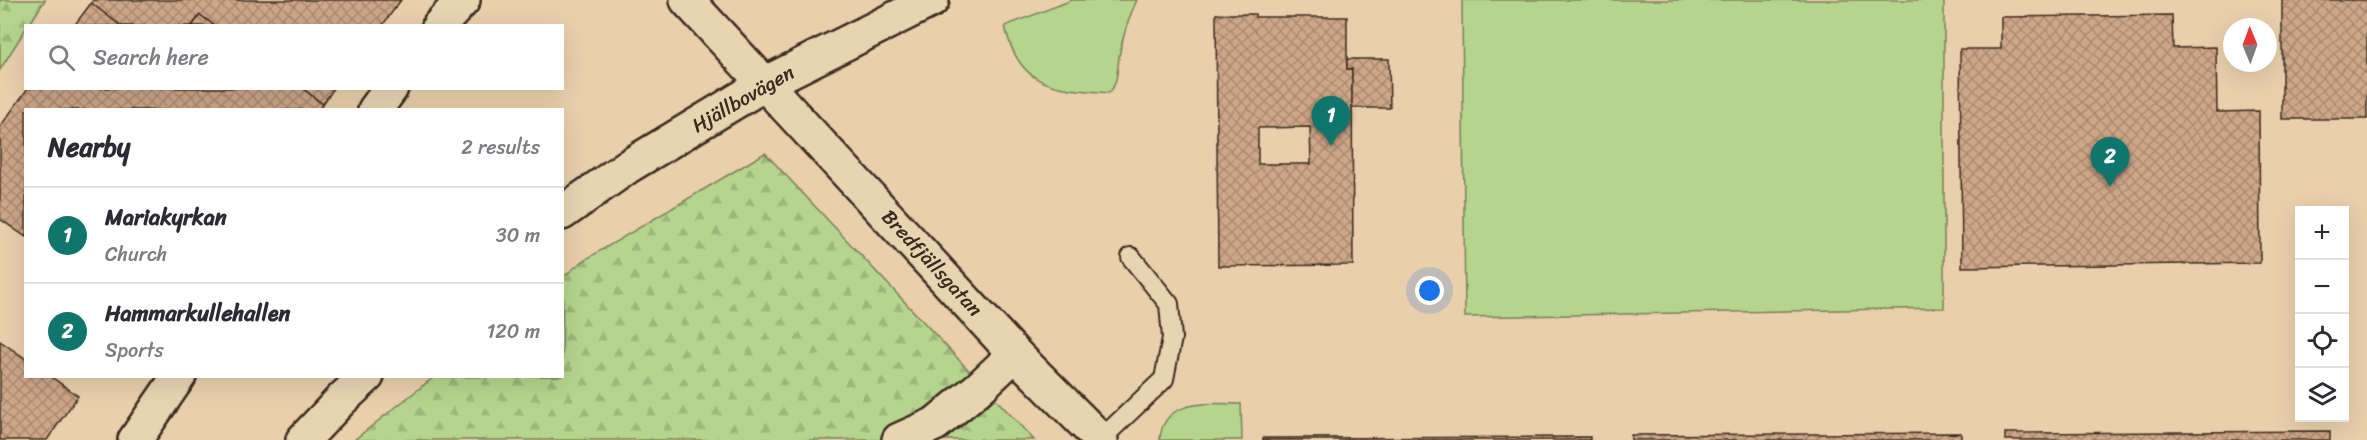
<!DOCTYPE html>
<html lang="en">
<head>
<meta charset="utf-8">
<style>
  body { margin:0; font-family:Sriracha,sans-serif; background:#f7f7f7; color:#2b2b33 }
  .controls { position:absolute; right:18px; bottom:18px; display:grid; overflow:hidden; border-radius:0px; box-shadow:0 6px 24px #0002 }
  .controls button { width:54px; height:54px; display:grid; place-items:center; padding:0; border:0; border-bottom:2px solid #e1e1e2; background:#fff; color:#2b2b33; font:30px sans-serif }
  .compass { position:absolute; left:2223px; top:18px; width:54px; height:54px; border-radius:50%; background:#fff; box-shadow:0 6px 24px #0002; rotate:359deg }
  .you { position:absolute; left:1430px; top:291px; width:21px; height:21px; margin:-15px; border:4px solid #fff; border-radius:50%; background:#1a73e8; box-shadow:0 0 0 9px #1a73e833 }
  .badge { display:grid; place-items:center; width:39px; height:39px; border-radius:50%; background:#0f766e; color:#fff; font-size:20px; font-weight:700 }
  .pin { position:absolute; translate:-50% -50px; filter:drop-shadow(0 2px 3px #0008) }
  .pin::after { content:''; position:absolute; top:32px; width:21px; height:18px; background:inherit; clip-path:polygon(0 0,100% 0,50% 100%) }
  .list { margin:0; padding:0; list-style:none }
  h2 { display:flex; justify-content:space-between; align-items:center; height:78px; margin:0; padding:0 24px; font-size:26px }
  h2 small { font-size:20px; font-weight:400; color:#7c7c81 }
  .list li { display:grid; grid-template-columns:39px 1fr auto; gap:18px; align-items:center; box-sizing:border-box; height:96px; padding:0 24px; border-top:2px solid #e1e1e2 }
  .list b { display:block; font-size:22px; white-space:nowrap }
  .list p { margin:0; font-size:20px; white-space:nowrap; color:#7c7c81 }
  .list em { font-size:20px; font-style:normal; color:#7c7c81 }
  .icon { flex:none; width:33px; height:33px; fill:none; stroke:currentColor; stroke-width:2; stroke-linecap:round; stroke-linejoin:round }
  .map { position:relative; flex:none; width:2367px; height:440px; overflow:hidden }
  .search { position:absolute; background:#fff; box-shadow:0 6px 24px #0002; left:24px; top:24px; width:540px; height:66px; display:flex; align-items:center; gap:15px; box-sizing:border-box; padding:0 21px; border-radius:0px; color:#7c7c81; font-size:22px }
  .panel { position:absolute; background:#fff; box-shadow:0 6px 24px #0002; left:24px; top:108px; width:540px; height:270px; border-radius:0px }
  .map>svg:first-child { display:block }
  .green { fill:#b5d58e; stroke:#788056; stroke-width:1.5 }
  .forest { fill:url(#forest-firs); stroke:#788056; stroke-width:1.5 }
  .building { fill:url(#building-cross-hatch); stroke:#3b2a1e; stroke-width:1.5; fill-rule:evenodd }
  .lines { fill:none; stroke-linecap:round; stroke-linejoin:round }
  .service-casing { stroke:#3b2a1e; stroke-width:22 }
  .minor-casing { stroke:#3b2a1e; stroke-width:38 }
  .tertiary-casing { stroke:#3b2a1e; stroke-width:38 }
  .service { stroke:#e7d5b2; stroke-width:18 }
  .minor { stroke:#e7d5b2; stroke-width:33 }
  .tertiary { stroke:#e7d5b2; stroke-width:33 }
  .labels { text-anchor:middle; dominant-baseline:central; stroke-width:6; stroke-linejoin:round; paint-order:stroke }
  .street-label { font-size:20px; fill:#3b2a1e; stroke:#e7d5b2 }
</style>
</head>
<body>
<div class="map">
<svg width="2367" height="440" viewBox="0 0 2367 440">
  <defs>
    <pattern id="forest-firs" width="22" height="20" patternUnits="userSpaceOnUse" patternTransform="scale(1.5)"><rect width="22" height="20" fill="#b5d58e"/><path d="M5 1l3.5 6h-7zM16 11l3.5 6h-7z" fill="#9db77a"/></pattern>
    <pattern id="building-cross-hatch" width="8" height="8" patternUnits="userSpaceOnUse" patternTransform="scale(1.5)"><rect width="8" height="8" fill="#cfa788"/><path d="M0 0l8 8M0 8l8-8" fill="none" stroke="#a9886f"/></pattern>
  </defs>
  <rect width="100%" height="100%" fill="#e9cfac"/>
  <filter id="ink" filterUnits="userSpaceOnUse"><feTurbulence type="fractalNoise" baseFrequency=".0167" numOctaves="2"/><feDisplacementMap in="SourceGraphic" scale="12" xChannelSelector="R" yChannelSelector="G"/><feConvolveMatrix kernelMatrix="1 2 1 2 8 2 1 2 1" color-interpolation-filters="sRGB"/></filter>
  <g filter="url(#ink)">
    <g class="green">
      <path d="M1072,0h65c-8,16 -13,33 -17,51 -3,14 -1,32 -11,42 -54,-5 -90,-4 -104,-67z"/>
      <polygon points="1462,0 1944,0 1944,308 1465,317"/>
      <path d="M1241,404l1,36h-82c2,-43 52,-36 81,-36z"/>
    </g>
    <g class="forest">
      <polygon points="0,0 45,0 29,25 26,26 25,30 0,70"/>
      <polygon points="765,153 1034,440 354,440 434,377 562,376 563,277 583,261"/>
    </g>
    <g class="building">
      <polygon points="93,0 401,0 382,26 215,26 200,15 192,26 121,26 91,3"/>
      <rect x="2282" y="0" width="85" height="119"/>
      <polygon points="91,3 121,26 74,26"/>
      <path d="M1216,14h39v3h92v52h5l1,196 -135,1zM1310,127l1,37h-53v-36z"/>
      <polygon points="200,15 215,26 192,26"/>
      <polygon points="2172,15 2173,48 2216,47 2217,112 2259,111 2260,263 1962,267 1960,49 2001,49 2001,17"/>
      <polygon points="1347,59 1389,59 1390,108 1352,108 1352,69 1347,69"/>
      <polygon points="28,88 302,88 323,104 318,110 26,110 26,237 0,219 0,127"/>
      <polygon points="302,88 334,88 323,104"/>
      <polygon points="0,341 26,359 26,376 50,376 78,396 47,440 0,440"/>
      <polygon points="2330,431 2330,440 2005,440 2005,433"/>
      <polygon points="1961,433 1961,440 1631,440 1631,435"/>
      <polygon points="1590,437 1590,440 1263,440 1263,438"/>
    </g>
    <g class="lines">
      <g class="service-casing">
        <polyline id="service" points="1100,440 1164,379 1172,338 1169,304 1131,257"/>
      </g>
      <g class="minor-casing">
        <g id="minor">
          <polyline points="687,0 1015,354 1101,440"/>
          <polyline points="439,26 463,0"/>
          <polyline points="375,110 391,88"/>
          <polyline points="135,440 179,376"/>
          <polyline points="899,440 935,424 979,388 1015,354"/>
        </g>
      </g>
      <g class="tertiary-casing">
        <g id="tertiary">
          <polyline points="562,213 627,167 766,83 932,0"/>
          <polyline points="303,440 342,399 367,376"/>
        </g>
      </g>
      <use href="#service" class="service"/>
      <use href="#minor" class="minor"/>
      <use href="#tertiary" class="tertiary"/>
    </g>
  </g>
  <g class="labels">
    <g class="street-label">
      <text transform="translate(743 99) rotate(-30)">Hjällbovägen</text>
      <text transform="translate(932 263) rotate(47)">Bredfjällsgatan</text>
    </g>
  </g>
</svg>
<div class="controls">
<button>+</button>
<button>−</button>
<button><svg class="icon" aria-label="locate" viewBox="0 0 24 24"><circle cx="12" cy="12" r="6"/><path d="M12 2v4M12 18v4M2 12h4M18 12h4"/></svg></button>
<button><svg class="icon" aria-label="layers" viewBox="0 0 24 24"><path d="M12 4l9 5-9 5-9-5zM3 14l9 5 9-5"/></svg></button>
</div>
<svg class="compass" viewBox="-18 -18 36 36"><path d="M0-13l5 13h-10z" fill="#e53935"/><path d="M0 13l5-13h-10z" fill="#7c7c81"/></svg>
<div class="you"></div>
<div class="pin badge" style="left:1331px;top:146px">1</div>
<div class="pin badge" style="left:2110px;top:187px">2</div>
<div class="search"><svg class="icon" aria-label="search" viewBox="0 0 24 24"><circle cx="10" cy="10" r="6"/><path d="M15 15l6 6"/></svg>Search here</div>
<section class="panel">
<h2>Nearby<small>2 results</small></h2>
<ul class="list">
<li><span class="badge">1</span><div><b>Mariakyrkan</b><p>Church</p></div><em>30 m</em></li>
<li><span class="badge">2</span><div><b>Hammarkullehallen</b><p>Sports</p></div><em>120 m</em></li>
</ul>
</section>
</div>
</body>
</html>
